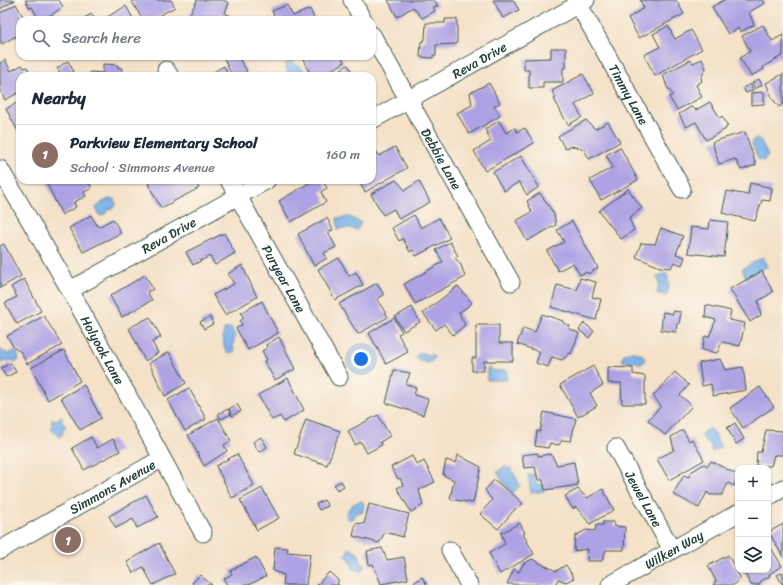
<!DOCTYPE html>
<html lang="en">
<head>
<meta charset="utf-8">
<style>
  body { margin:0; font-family:Sriracha,sans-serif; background:#f2f2f3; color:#1f2937 }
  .controls { position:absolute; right:12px; bottom:12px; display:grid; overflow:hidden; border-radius:8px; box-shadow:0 1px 3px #0004 }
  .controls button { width:36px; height:36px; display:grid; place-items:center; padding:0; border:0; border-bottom:1px solid #e0e1e3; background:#fff; color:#1f2937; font:20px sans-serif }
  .you { position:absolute; left:361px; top:359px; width:14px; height:14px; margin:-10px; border:3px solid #fff; border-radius:50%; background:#1a73e8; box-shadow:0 0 0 6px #1a73e833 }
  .badge { display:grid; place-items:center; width:26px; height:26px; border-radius:50%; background:#c8321e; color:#fff; font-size:13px; font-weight:700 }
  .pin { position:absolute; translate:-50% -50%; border:2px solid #fff; box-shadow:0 1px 4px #0006 }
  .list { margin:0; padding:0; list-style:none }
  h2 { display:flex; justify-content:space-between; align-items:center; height:52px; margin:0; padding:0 16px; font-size:17px }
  h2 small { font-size:13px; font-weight:400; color:#747a83 }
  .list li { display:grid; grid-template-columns:26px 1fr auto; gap:12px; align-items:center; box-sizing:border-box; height:60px; padding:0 16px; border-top:1px solid #e0e1e3 }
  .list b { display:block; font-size:15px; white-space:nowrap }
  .list p { margin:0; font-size:13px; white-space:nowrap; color:#747a83 }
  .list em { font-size:13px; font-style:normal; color:#747a83 }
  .icon { flex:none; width:22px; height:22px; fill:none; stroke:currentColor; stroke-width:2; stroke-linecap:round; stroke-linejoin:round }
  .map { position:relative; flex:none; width:783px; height:585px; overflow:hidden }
  .search { position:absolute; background:#fff; box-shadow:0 1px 3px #0004; left:16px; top:16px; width:360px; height:44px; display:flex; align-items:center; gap:10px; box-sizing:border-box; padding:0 14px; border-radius:12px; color:#747a83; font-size:15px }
  .panel { position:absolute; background:#fff; box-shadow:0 1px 3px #0004; left:16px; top:72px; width:360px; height:112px; border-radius:12px }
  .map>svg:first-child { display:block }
  .water { fill:#7bb2ea; stroke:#4d788f }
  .building { fill:#aea2e4 }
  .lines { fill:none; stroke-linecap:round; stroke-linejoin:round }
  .minor-casing { stroke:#3f564a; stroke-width:19 }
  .minor { stroke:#fff; stroke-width:17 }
  .labels { text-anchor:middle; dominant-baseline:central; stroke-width:3; stroke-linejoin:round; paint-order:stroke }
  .street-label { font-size:13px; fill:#1f3d34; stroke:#fbf7ec }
</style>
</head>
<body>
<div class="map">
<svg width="783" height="585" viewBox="0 0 783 585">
  <rect width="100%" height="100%" fill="#fbf7ec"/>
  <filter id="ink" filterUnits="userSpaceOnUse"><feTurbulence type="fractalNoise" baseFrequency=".025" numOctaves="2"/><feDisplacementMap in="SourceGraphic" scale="8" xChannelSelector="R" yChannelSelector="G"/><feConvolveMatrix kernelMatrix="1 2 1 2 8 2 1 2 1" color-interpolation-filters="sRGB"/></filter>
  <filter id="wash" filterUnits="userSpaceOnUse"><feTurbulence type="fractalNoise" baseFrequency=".012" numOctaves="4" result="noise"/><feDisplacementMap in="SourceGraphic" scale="16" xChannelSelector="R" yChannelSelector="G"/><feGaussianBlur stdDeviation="0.9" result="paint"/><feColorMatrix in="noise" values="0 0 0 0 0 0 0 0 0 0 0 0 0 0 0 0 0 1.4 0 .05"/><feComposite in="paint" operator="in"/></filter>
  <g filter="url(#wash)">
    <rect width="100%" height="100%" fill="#f4e1c7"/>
    <g class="water">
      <polygon points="291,61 302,68 305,76 289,76 285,64"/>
      <polygon points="757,138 761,141 768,156 764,161 758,159 752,144 753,140"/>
      <polygon points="109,199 114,199 116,205 114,208 107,210 105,214 100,216 96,208 101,203"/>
      <polygon points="350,217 361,223 357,230 348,228 338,229 337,218"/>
      <polygon points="763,257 768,266 746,278 742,269"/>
      <polygon points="667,273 669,284 667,296 657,293 659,284 657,276"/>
      <path d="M231,328l4,8 -2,9 1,7 -7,1c-4,-8 -5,-15 -3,-24z"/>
      <polygon points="0,347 3,353 5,351 7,354 12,352 17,352 19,360 16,362 11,360 1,363"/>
      <polygon points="632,351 643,355 645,359 644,362 641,364 634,361 624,362 622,359 624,354"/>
      <polygon points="420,352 427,355 433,355 434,359 429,363 419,361 415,357"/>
      <polygon points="487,368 491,368 491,371 507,370 507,380 487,380"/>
      <polygon points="60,417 62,417 62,423 66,426 63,430 62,435 59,437 50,428 52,426 52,419 56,420"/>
      <path d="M711,428l10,19 -9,5c0,-8 -8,-9 -10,-17l2,-4z"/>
      <polygon points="505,466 509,469 511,468 520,485 513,493 504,483 497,472"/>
      <polygon points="534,474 536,485 543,484 544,491 531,493 528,475"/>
      <path d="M362,501l2,3 -1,8 -7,1 -4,6h-4l-2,-3c2,-9 8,-14 16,-15z"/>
      <polygon points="349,548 359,554 361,563 365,565 362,571 353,569 350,559 345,556"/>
    </g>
    <g id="blocks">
      <g class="building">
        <polygon points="0,0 15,0 0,9"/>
        <polygon points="25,0 59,0 63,7 43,20 39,20 32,7 30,8"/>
        <polygon points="136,0 171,0 175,7 151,20 143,20 132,2"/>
        <polygon points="197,0 223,0 229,3 225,13 234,18 232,20 187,20"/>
        <polygon points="388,0 434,0 438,6 433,7 435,11 422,18 413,7 397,17"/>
        <polygon points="493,0 513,0 519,10 503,18"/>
        <polygon points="640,0 676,0 684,14 639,38 628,18 644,8"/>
        <polygon points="724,0 763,0 765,3 749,12 754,25 740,32 739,28 728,34 712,7"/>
        <polygon points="16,4 25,20 20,20 20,37 17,39 16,36 2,44 0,40 0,13"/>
        <polygon points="287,5 293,16 310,9 315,20 276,20 272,11"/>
        <polygon points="126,6 134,20 102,20"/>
        <polygon points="92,14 95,20 80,20"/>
        <polygon points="445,19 457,19 457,44 436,45 436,56 433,55 433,58 420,57 421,42 425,40 426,23 445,23"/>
        <polygon points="763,25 772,41 783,35 783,55 763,67 764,69 751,76 740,58 750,51 742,36"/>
        <polygon points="668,26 675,39 691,30 702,49 655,76 644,55 660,47 653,34"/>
        <polygon points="551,48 566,48 566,68 563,68 563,82 543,82 543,88 529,88 529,70 524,70 524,59 551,58"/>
        <polygon points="223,56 248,56 240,60 247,71 238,76 232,76"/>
        <polygon points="303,56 342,56 344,63 320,76 313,76 308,70"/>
        <polygon points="702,59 706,68 701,78 702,81 696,85 702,97 677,110 669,97 673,95 667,87 663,75 690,60 693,63"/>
        <polygon points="5,60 11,71 22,65 24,68 27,67 32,76 20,76 20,92 5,100 0,90 0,63"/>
        <polygon points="68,61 74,72 68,76 62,76 57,68"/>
        <polygon points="103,64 118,65 118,68 122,68 121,76 90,76 90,72 103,73"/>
        <polygon points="348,65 354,76 329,76"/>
        <polygon points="224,66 229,76 212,76 210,74"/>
        <polygon points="583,74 594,93 575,105 582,117 568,125 554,99 556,98 552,91"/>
        <polygon points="783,74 783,104 779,107 772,98 766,83"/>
        <polygon points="759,79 762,85 755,89 752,83"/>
        <polygon points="489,83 500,103 494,106 500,116 469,134 457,113 472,105 470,93"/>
        <polygon points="750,84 753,90 746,93 743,88"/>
        <polygon points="764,92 764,104 751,105 751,93"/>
        <polygon points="20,101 20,135 6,109"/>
        <polygon points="710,102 720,118 722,116 728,126 725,128 726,129 706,140 696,122 686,127 679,114 691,107 696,110"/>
        <polygon points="586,120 595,129 608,122 620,142 589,159 584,149 571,146 565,149 558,136"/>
        <polygon points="499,121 506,133 515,128 517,132 525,128 534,143 485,171 474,151 491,141 485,129"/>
        <polygon points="745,132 756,165 741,170 735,159 719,164 712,142"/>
        <polygon points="373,146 379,156 395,147 407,168 365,192 358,180 372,180"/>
        <polygon points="620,147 638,180 601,200 590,180 613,167 606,155"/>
        <polygon points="521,156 539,187 527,195 519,182 504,191 493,172"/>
        <polygon points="54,180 87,180 92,188 84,192 86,196 74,202 76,207 62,215 47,184"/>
        <polygon points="155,180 194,180 199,188 161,208 148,184"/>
        <polygon points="314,180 322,180 327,188 321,192 326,202 291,222 279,201"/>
        <polygon points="396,180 405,190 419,181 430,202 399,219 394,209 383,215 371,194"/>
        <polygon points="750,183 772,188 770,201 762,200 755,221 722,213 727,191 748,195"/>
        <polygon points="628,189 642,208 629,218 634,230 621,239 599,211"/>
        <polygon points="540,193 554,214 556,225 527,241 516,221 532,212 527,201"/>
        <polygon points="91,215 98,227 113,219 121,233 83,252 69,228"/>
        <polygon points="414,215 421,228 439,218 450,238 416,256 413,250 410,252 403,239 399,241 392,228"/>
        <polygon points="327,218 333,230 328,232 336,247 324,253 327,258 314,266 298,234"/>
        <polygon points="710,220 728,222 724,257 688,253 691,227 709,229"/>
        <polygon points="572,221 598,268 588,274 587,272 580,275 573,263 558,271 547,251 564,242 557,230"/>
        <polygon points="661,228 683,236 676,254 685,257 682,265 674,262 671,268 660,267 636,257 641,243 655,244"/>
        <polygon points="224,233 235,253 215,265 210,256 193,265 186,252"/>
        <polygon points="450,242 458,256 455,258 461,265 465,277 415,304 404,284 443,262 436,250"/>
        <polygon points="4,244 21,276 0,288 0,246"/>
        <polygon points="339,258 349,276 356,272 363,285 335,300 318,269"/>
        <polygon points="242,265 257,297 225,315 213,295 234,284 228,274"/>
        <polygon points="762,271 773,292 758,301 761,315 750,322 730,289"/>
        <polygon points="145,275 153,289 147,292 152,300 122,317 110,296"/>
        <polygon points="580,278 596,282 592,297 601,299 596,320 551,307 557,285 577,290"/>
        <polygon points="24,279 41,311 17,324 5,303 17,297 11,287"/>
        <polygon points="377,283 384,295 377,299 388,317 358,334 339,304"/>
        <polygon points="458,286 472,303 459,313 465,325 453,335 444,324 436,330 423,313"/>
        <polygon points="262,301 278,333 248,350 236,328 242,325 240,321 244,318 241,313"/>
        <polygon points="706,305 731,311 729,320 745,323 740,346 722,342 717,353 702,350 705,336 709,337 716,320 705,317"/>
        <polygon points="412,307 420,322 404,331 395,317"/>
        <polygon points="673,311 681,312 679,324 677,324 676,332 661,330 663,312 673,314"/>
        <polygon points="542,314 563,321 563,323 570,326 569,329 579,333 571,354 570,353 562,360 552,357 548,367 536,363 540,352 517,344 523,328 535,332"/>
        <polygon points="44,316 62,345 27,364 21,352 14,348 7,336"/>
        <polygon points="150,317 161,337 152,342 158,353 145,361 129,328"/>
        <polygon points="210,317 213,324 204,329 200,322"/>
        <polygon points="394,318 402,332 398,334 408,352 386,364 369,333"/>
        <polygon points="584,323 594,331 589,338 579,330"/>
        <polygon points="476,325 499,325 499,343 513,343 513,361 484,361 484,371 472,371 472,358 476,358"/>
        <polygon points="279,337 295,369 275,380 264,361 267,360 262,351 267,348 266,345"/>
        <polygon points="64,350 80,381 48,400 31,368"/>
        <polygon points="169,352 186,383 165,396 149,363"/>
        <polygon points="720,359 725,370 743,367 746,390 713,396 711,384 702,386 699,363"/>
        <polygon points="11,363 16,372 6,377 1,368"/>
        <polygon points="593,366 603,385 590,393 597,406 578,417 560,385"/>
        <polygon points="608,367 633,368 633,374 645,376 645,404 622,404 621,383 608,383"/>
        <polygon points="394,370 410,373 406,384 416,388 414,395 428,399 423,415 386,403"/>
        <polygon points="675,372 689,385 680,395 692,406 665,435 648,420 661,406 653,396"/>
        <polygon points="288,378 304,410 284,422 280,416 272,420 258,395"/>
        <polygon points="84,385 101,418 80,430 61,398"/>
        <polygon points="760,387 774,407 743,428 730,408"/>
        <polygon points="189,388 206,419 185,431 168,400"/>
        <polygon points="237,404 241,411 232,416 229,409"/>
        <polygon points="228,409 231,414 221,419 218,414"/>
        <polygon points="544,412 576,419 571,441 562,440 559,445 550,443 548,448 535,446 537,431 540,432"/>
        <polygon points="378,415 390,436 380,442 382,445 367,453 361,442 355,445 348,431"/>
        <polygon points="218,418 231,441 224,445 227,451 204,466 188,435"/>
        <polygon points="306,419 340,431 327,465 294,454"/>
        <polygon points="735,423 744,439 736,444 727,428"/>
        <polygon points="683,430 689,441 692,439 704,460 669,480 657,459 674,450 671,437"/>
        <polygon points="766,430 783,431 783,455 774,455 771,466 756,466 757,452 761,452"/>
        <polygon points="91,437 97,448 113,439 120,451 84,470 72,448"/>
        <polygon points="261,437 267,447 259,452 253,442"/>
        <polygon points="538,453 538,456 551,454 557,465 574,462 578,485 545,490 543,480 538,480 535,467 524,468 522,455"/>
        <polygon points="237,454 254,485 232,498 216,466"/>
        <polygon points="458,455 481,467 473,503 450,499 454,480 443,475 446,460 456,463"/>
        <polygon points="412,456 417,465 424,461 435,482 419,490 423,505 411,512 397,488 403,485 400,478 398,479 391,467"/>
        <polygon points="711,461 738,475 734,486 728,483 722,495 710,495 707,492 699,508 673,494 684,475 689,477 691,472 704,464 708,466"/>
        <polygon points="494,480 514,495 523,504 516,508 498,529 480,514 492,500 485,490"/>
        <polygon points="341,481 344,486 337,490 334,485"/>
        <polygon points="262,488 279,518 257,530 240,500"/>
        <polygon points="578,489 587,498 603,489 614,510 590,524 576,507 573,509 565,496"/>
        <polygon points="146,495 158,517 137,528 133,519 116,528 109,516"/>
        <polygon points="324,500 328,506 319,510 316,504"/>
        <polygon points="369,504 409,514 403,537 385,532 379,543 353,536 356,523 364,524"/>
        <polygon points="603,522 614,522 614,526 625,527 624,550 606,550 602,561 587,561 588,549 574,551 575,536 586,530 595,531 596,525 603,525"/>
        <polygon points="520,523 525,533 523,534 534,554 500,574 489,553 505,544 501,533"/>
        <polygon points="783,524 783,557 769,532"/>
        <polygon points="159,543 175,574 153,585 143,567 133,573 127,562"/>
        <polygon points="770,546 782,566 769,574 770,576 761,581 759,585 751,585 743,570 768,570 768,547"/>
        <polygon points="275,547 288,548 287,552 310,554 306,585 283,585 284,575 273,571"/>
        <polygon points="382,548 387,560 404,557 408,579 381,584 373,564 369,565 367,551"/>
        <polygon points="728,555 741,579 734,585 713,585 716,581 708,566"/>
        <polygon points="256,557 266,576 249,585 227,585 224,579 232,574 230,571"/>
        <polygon points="532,559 556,571 566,565 574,578 566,582 558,579 555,585 507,584 514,569 519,572 523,564"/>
        <polygon points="329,572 339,581 337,583 339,585 317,585"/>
        <polygon points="783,572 783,585 777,575"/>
        <polygon points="200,575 212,585 194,585 192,583"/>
        <polygon points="422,577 427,585 411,585"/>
      </g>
    </g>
  </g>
  <g filter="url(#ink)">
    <use href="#blocks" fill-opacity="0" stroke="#3f564a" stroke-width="1"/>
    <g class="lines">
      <g class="minor-casing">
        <g id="minor">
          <polyline points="352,0 363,20"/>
          <path id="s1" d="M576,0l106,189"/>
          <path id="s2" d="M372,35l139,247"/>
          <polyline points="166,70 170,76"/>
          <path id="s3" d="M372,120l214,-120"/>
          <path id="s4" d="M0,169l70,121 133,243"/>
          <path id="s5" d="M229,180l110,197"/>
          <path id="s6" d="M70,290l197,-110"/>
          <path id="s7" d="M616,448l56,102"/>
          <polyline points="768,497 783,488"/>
          <path id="s8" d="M0,550l161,-91"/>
          <polyline points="450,550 469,585"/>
          <path id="s9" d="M610,585l128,-72"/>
        </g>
      </g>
      <use href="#minor" class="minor"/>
    </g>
  </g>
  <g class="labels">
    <g class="street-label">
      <text stroke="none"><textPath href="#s3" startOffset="123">Reva Drive</textPath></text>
      <text stroke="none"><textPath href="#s1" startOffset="108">Timmy Lane</textPath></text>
      <text stroke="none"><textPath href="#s2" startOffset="142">Debbie Lane</textPath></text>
      <text stroke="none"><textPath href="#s6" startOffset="113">Reva Drive</textPath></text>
      <text stroke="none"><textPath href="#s5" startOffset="113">Puryear Lane</textPath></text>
      <text stroke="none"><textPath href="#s4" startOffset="208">Holyoak Lane</textPath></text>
      <text stroke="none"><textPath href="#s8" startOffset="129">Simmons Avenue</textPath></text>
      <text stroke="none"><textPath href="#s7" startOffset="58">Jewel Lane</textPath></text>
      <text stroke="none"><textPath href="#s9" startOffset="73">Wilken Way</textPath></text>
    </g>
  </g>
</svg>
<div class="controls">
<button>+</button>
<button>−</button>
<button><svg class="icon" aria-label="layers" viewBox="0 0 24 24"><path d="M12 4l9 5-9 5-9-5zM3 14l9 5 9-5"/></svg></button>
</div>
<div class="you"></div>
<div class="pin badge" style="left:68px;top:540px;background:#8d6e63">1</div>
<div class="search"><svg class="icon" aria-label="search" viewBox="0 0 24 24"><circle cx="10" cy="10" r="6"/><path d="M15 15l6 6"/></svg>Search here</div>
<section class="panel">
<h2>Nearby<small></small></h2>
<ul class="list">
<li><span class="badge" style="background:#8d6e63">1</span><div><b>Parkview Elementary School</b><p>School · Simmons Avenue</p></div><em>160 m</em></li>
</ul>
</section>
</div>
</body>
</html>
